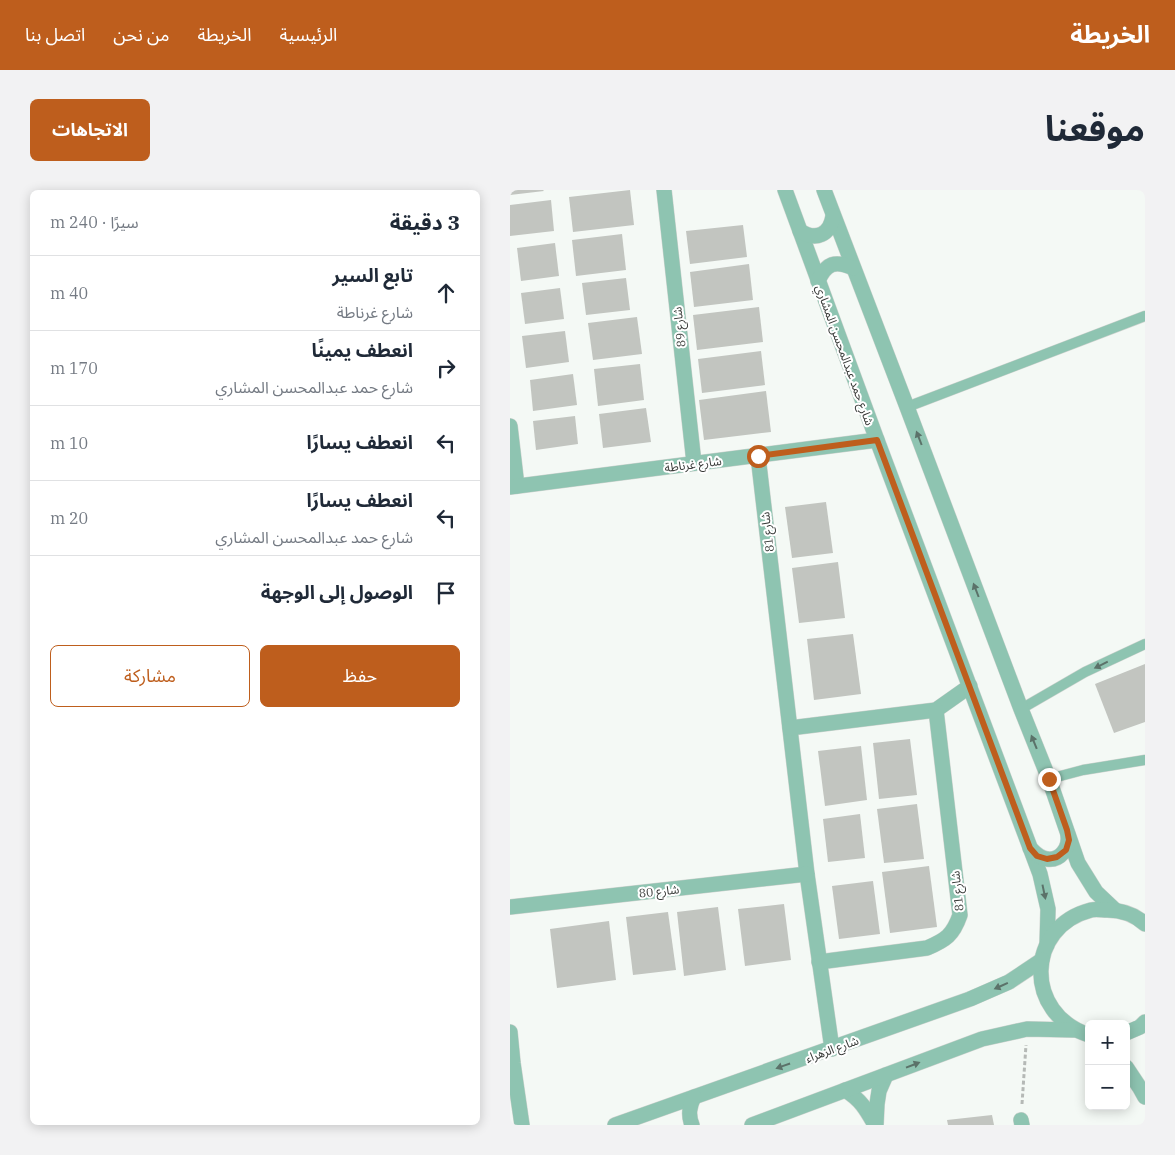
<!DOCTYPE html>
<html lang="ar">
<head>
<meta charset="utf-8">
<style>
  body { margin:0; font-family:"IBM Plex Serif","Noto Sans Arabic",serif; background:#f2f2f3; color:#1f2937; direction:rtl }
  .controls { position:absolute; right:15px; bottom:15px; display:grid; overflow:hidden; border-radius:8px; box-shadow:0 2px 12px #0003 }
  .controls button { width:45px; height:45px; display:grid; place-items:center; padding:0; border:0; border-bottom:1px solid #e0e1e3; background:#fff; color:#1f2937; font:25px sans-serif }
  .stop { position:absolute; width:15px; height:15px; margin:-11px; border:4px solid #be5e1d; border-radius:50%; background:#fff }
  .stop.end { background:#be5e1d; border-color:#fff; box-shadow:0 1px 5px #0008 }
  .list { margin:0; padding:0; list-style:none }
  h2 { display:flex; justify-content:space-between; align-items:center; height:65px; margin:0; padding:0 20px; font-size:21px }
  h2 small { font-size:16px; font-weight:400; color:#747a83 }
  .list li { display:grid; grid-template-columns:32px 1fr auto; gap:15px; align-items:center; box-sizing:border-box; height:75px; padding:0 20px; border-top:1px solid #e0e1e3 }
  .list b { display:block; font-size:19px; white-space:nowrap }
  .list p { margin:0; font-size:16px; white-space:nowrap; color:#747a83 }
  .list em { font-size:16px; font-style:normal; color:#747a83 }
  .actions { display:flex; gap:10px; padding:15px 20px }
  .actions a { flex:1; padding:11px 0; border:1px solid #be5e1d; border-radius:8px; text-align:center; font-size:18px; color:#be5e1d }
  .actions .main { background:#be5e1d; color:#fff }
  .icon { flex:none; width:28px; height:28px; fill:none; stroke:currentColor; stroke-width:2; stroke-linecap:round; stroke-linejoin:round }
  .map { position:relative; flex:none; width:635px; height:935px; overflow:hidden; direction:ltr; border-radius:8px }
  header { display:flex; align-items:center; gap:30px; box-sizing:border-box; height:70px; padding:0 25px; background:#be5e1d; color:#fff }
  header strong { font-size:24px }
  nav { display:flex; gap:28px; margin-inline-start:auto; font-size:18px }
  .intro { display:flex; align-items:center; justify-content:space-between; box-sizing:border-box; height:120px; padding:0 30px }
  h1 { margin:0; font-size:35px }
  .button { padding:12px 22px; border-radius:8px; background:#be5e1d; color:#fff; font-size:18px; font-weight:700 }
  main { display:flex; gap:30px; padding:0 30px }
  aside { flex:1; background:#fff; border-radius:8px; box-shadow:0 2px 12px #0003 }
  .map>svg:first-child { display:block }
  .building { fill:#c2c5c0 }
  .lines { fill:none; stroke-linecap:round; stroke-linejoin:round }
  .service-casing { stroke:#cfd3cf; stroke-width:11 }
  .minor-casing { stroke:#cfd3cf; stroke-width:16 }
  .tertiary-casing { stroke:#cfd3cf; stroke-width:16 }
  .path { stroke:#b5b9b6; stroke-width:3; stroke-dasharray:4 2.5; stroke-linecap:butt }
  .service { stroke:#8ec4b1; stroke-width:10 }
  .minor { stroke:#8ec4b1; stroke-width:15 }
  .tertiary { stroke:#8ec4b1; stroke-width:15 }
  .oneway { fill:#5b7269 }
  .route { stroke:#be5e1d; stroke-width:6 }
  .labels { text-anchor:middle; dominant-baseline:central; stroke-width:4; stroke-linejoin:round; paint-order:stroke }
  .street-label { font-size:12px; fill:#393b39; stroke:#fff }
</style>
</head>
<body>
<header>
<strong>الخريطة</strong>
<nav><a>الرئيسية</a><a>الخريطة</a><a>من نحن</a><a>اتصل بنا</a></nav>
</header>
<div class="intro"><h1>موقعنا</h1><a class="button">الاتجاهات</a></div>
<main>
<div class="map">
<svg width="635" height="935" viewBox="0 0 635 935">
  <rect width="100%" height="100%" fill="#f4f9f5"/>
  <g class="building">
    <polygon points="0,0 33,0 34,1 0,5"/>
    <polygon points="120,0 124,35 63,42 59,7"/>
    <polygon points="41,10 44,41 0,46 0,15"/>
    <polygon points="233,35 237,67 180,74 176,41"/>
    <polygon points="112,44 116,80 66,86 62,50"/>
    <polygon points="45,53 49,86 11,91 7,58"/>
    <polygon points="239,74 243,110 184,117 180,82"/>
    <polygon points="116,88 120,120 76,125 72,93"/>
    <polygon points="50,98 54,129 15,134 11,103"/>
    <polygon points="249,117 253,152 187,160 183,125"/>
    <polygon points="127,127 132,164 83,170 78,133"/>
    <polygon points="55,141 59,172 16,178 12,146"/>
    <polygon points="251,161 255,195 192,203 188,169"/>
    <polygon points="130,174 134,210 88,216 84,179"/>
    <polygon points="63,184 67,215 23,221 20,190"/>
    <polygon points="256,201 261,242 194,250 189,210"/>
    <polygon points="136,218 141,252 93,258 89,224"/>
    <polygon points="65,226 68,254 26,260 23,231"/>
    <polygon points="316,312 323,363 282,368 275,317"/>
    <polygon points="328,372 335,428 289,433 282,378"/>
    <polygon points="343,444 351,504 304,510 297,449"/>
    <polygon points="635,474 635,532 604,543 585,494"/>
    <polygon points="400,549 407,605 369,609 363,553"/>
    <polygon points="351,556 357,610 315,616 308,561"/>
    <polygon points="407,614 414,669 374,673 367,619"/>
    <polygon points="350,624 355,668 318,672 313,629"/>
    <polygon points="419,676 427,737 380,743 372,682"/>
    <polygon points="363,691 370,744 329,749 322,696"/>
    <polygon points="274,714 281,770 235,776 228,719"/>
    <polygon points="208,717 216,780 174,786 167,722"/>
    <polygon points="158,722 166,780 123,785 116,727"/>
    <polygon points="99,731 106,790 47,798 40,739"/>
    <polygon points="482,925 484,935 438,935 437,930"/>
  </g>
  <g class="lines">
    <g class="service-casing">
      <g id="service">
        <polyline points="397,217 635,126"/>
        <polyline points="511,519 575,482 635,454"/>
        <polyline points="539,589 573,580 635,570"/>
      </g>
    </g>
    <g class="minor-casing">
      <g id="minor">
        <polyline points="154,0 184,273"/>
        <polyline points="0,236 7,296"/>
        <polyline points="248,266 297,684 322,859"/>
        <polyline points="0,297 367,250"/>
        <polyline points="280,538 426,520 460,496"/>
        <polyline points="0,717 297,684"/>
        <path d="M309,772l108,-14c19,-8 26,-13 33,-33l-24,-205"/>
        <polyline points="0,842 3,873 12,935"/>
        <path d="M335,900c16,10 21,19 30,35"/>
        <polyline points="511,930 512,935"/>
        <polyline points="366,935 367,914 369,901 376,885"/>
      </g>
    </g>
    <g class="tertiary-casing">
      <g id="tertiary">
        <polyline points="275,0 367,250 530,684 538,719 537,755"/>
        <polyline points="314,0 397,217 511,519 539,589 568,673 586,702 605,720"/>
        <path d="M290,41c16,10 30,4 33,-15"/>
        <path d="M308,91c8,-18 17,-21 35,-13"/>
        <path d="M520,658c5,5 9,10 17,11 13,2 23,-11 21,-24"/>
        <polyline points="616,843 630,837 635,832"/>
        <path d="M579,845c-65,-21 -64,-108 2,-125 5,-1 11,0 16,0 14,0 27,4 38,14"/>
        <polyline points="616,877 630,898 635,907"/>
        <polyline points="105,935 460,809 499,792 532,770"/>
        <path d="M182,935c-4,-10 -3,-18 2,-28"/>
        <polyline points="242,935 472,849 517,839 564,840"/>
      </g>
    </g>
    <polyline class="path" points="512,914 516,855"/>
    <use href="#service" class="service"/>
    <use href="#minor" class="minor"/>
    <use href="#tertiary" class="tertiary"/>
  </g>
  <defs><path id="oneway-solid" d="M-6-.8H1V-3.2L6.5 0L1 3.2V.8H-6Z" transform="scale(1.25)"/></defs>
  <g class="oneway">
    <use href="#oneway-solid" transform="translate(409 248) rotate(-111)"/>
    <use href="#oneway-solid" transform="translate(466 400) rotate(-111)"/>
    <use href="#oneway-solid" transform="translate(591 475) rotate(154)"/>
    <use href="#oneway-solid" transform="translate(524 552) rotate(-112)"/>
    <use href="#oneway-solid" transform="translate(534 702) rotate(78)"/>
    <use href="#oneway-solid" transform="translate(491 796) rotate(156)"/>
    <use href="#oneway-solid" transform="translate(403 875) rotate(-21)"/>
    <use href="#oneway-solid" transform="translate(273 876) rotate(161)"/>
  </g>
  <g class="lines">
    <polyline class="route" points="248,266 367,250 520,658 527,666 537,669 547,667 556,660 559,650 557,640 539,589"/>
  </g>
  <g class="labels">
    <g class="street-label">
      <text transform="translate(169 137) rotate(-96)">شارع 89</text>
      <text transform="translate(335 165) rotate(70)">شارع حمد عبدالمحسن المشاري</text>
      <text transform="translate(183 274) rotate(-7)">شارع غرناطة</text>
      <text transform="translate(257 342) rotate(-97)">شارع 81</text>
      <text transform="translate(149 701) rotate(-6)">شارع 80</text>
      <text transform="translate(447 701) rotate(-96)">شارع 81</text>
      <text transform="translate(322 859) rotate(-20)">شارع الزهراء</text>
    </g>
  </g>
</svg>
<div class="controls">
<button>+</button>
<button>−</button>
</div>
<div class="stop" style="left:248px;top:266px"></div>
<div class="stop end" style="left:539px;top:589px"></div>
</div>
<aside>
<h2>3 دقيقة<small>سيرًا · 240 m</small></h2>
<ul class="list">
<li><svg class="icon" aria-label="ahead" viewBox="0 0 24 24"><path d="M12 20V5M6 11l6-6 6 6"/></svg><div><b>تابع السير</b><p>شارع غرناطة</p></div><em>40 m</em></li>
<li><svg class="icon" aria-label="right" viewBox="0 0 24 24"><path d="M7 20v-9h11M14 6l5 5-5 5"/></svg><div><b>انعطف يمينًا</b><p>شارع حمد عبدالمحسن المشاري</p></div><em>170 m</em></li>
<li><svg class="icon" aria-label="left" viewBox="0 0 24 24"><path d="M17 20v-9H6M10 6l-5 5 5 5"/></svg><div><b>انعطف يسارًا</b></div><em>10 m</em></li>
<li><svg class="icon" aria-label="left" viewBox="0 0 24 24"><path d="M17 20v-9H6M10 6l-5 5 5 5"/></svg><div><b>انعطف يسارًا</b><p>شارع حمد عبدالمحسن المشاري</p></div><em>20 m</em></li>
<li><svg class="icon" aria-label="arrive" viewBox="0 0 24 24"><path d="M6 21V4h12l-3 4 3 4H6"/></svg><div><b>الوصول إلى الوجهة</b></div></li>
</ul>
<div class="actions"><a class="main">حفظ</a><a>مشاركة</a></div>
</aside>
</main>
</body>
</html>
